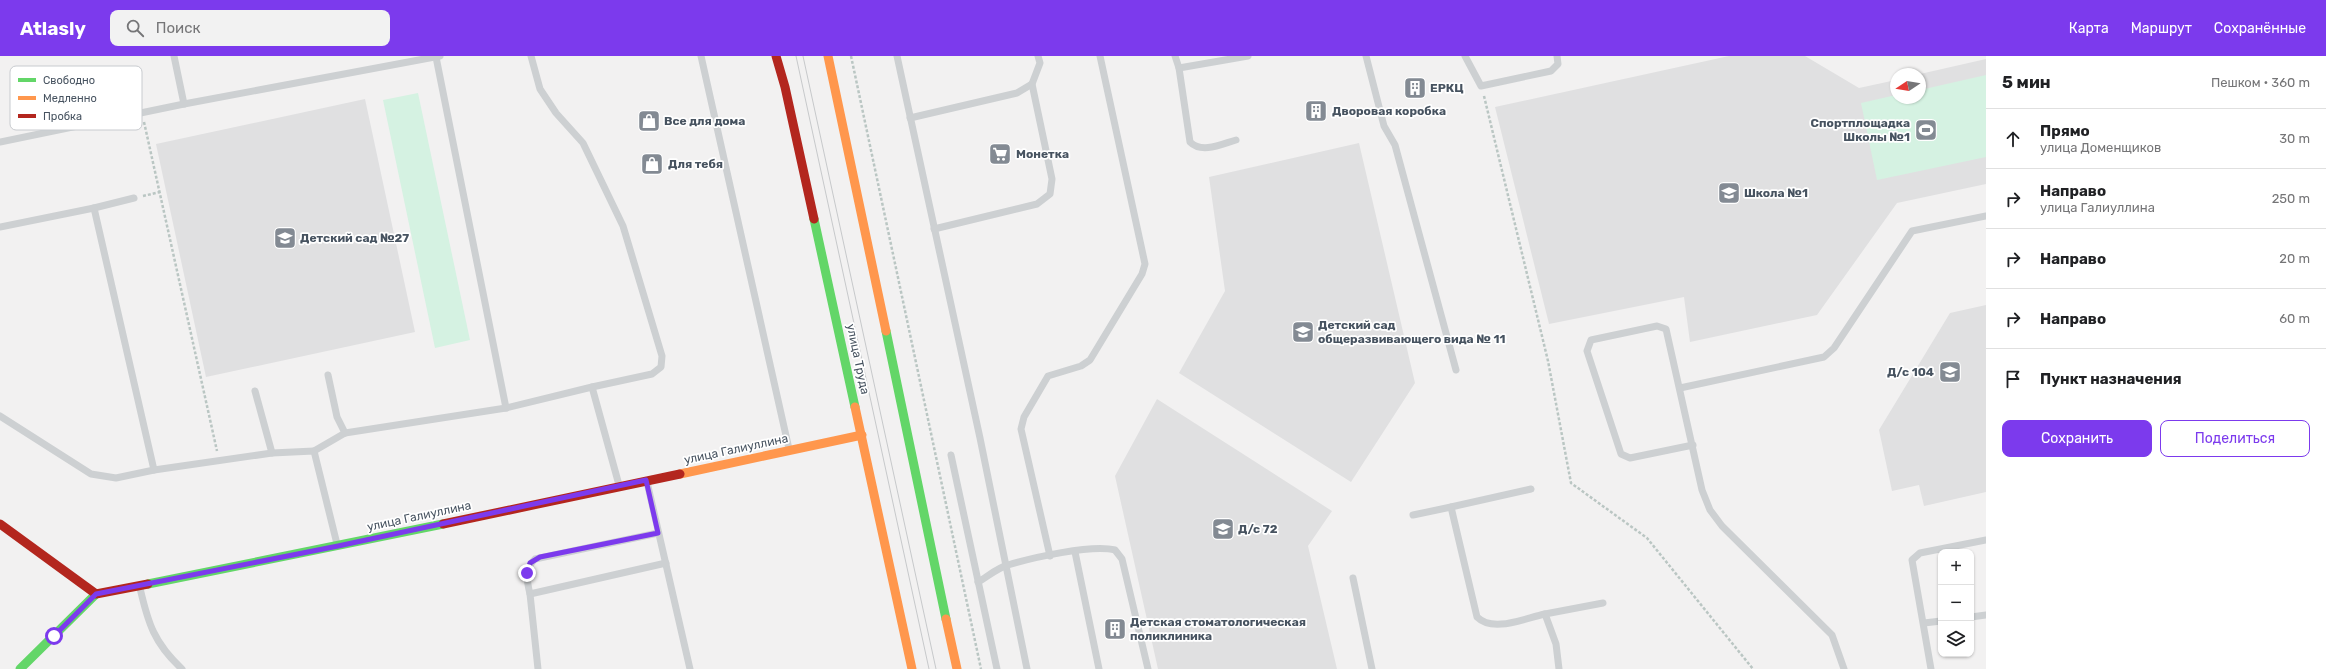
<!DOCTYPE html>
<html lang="ru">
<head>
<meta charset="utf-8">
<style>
  body { margin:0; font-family:Rubik,sans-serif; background:#f2f2f2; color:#202124 }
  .controls { position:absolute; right:12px; bottom:12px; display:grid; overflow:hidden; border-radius:8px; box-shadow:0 1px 3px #0004 }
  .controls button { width:36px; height:36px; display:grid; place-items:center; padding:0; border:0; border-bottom:1px solid #e0e0e0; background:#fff; color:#202124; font:20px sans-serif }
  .compass { position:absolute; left:1890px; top:12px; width:36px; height:36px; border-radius:50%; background:#fff; box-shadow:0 1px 3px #0004; rotate:258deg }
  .stop { position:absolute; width:12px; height:12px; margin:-9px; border:3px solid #7c3aed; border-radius:50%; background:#fff }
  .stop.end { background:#7c3aed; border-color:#fff; box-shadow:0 1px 4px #0008 }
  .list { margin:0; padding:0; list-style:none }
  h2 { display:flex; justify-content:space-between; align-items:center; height:52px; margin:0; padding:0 16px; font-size:17px }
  h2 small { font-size:13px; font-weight:400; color:#757577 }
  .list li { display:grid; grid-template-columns:26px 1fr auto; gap:12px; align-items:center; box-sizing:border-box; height:60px; padding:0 16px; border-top:1px solid #e0e0e0 }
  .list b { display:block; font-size:15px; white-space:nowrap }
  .list p { margin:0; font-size:13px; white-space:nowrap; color:#757577 }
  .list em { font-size:13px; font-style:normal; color:#757577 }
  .actions { display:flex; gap:8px; padding:12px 16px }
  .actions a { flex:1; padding:9px 0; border:1px solid #7c3aed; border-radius:8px; text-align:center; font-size:14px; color:#7c3aed }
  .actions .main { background:#7c3aed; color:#fff }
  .icon { flex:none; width:22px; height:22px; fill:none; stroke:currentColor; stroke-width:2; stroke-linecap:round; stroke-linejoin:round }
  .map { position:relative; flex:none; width:1986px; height:613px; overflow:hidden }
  header { display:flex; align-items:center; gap:24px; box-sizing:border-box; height:56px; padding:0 20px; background:#7c3aed; color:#fff }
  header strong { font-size:19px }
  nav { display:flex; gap:22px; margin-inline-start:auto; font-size:14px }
  .search { width:280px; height:36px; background:#f2f2f2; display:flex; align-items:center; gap:10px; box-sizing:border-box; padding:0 14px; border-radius:8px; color:#757577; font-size:15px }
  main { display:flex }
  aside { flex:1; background:#fff }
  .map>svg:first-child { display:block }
  .education { fill:#e0e0e1 }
  .green { fill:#d5f2e2 }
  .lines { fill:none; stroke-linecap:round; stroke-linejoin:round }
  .path { stroke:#bac6c3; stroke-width:2.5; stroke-dasharray:3 2; stroke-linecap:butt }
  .lane { stroke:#cdd0d2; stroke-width:7 }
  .fast { stroke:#63d668; stroke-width:9 }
  .slow { stroke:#ff974d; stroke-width:9 }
  .jam { stroke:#b3261e; stroke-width:9 }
  .tram { stroke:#c7c9cb; stroke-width:1 }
  .route { stroke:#7c3aed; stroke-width:5 }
  .labels { text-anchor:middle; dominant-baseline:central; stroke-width:3.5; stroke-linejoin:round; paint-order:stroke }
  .poi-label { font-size:12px; font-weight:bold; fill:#475360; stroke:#fff; text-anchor:start }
  .street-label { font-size:12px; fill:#475360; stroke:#fff }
  .key { fill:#fff; stroke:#c8cbcf; stroke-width:1 }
  .key-label { font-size:11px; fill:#475360 }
</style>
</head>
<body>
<header>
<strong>Atlasly</strong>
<div class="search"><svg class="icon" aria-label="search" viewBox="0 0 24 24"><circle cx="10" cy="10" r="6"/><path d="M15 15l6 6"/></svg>Поиск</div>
<nav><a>Карта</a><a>Маршрут</a><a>Сохранённые</a></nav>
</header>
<main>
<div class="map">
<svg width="1986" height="613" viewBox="0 0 1986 613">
  <rect width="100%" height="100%" fill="#f2f1f1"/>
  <g class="education">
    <polygon points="1729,0 1805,0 1859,32 1896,24 1896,42 1920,42 1920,18 1986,3 1986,128 1897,147 1817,259 1690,286 1684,241 1549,268 1495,51"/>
    <polygon points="365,43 415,276 206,321 156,88"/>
    <polygon points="1359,87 1415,327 1351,426 1179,317 1225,235 1209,121"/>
    <polygon points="1986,249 1986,436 1924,450 1919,429 1892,435 1879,374 1950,257"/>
    <polygon points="1157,343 1332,455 1308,490 1337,613 1158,613 1115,420"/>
  </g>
  <g class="green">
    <polygon points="1986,19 1986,101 1877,124 1861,47 1896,39 1896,42 1920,42 1920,34"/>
    <polygon points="418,37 470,284 435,292 383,44"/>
  </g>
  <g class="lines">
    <g class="path">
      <polyline points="851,0 981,613"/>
      <polyline points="1484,40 1548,305 1571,427 1647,482 1753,613"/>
      <polyline points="144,66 217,395"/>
      <polyline points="143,140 160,136"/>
    </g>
    <g class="lane">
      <polyline points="174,0 184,48"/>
      <polyline points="531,0 540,33 556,57 583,87 623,170 662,300 661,311 652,318 592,331 619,429"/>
      <polyline points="701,0 789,393"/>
      <polyline points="897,0 980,382 1027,613"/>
      <polyline points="1175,0 1179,12 1248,0"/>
      <polyline points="1366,0 1384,70 1395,89 1456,314"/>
      <polyline points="1465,0 1481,30 1551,15 1558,8 1557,0"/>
      <polyline points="436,1 506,352"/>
      <path d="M1179,12l11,74c12,12 32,2 46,-2"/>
      <polyline points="910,62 1017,37 1032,28 1040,7 1038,0"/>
      <polyline points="0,86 184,48 440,0"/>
      <polyline points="94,152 134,142"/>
      <polyline points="0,171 94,152 154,414 272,397 314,395 337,488"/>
      <polyline points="934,173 1037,148 1050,138 1052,123 1032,28"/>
      <polyline points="328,319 337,361 345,377"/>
      <polyline points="1680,332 1824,301 1834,292 1912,175 1986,160"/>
      <polyline points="255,335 272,397"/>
      <polyline points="0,360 91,418 116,422 154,414"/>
      <polyline points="1693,389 1630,402 1621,398 1587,295 1591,284 1657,270 1666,273 1702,434 1710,454 1722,470 1832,579 1844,613"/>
      <polyline points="314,395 345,377 506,352 592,331"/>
      <polyline points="951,399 997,613"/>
      <polyline points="647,426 690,613"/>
      <path d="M1531,433l-80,18 26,110c16,16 48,1 68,-3l11,30 3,25"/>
      <polyline points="1413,459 1451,451"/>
      <path d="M658,477l-123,26c-11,10 -8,23 -5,35l136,-31"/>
      <polyline points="1075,496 1099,613"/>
      <polyline points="1050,500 1021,373 1024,361 1048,320 1081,310 1090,304 1142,218 1145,208 1100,0"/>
      <polyline points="1353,522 1372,613"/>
      <path d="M978,526c9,-5 19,-14 30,-17 23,-7 84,-21 107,-15l7,9 26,110"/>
      <path d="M140,532c8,35 14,55 42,81"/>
      <polyline points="530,538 538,613"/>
      <polyline points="1545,558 1603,547"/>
      <polyline points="1971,561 1986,559"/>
      <polyline points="1924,567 1941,565"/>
      <polyline points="1931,613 1912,504 1920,497 1986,484"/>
    </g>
    <g class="fast">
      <polyline points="814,163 855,351"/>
      <polyline points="886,275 946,563"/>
      <polyline points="148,528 443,468"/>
      <polyline points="20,613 96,538"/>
    </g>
    <g class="slow">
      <polyline points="828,0 886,275"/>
      <polyline points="855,351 912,613"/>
      <polyline points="680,418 862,379"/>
      <polyline points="946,563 957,613"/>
    </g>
    <g class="jam">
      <polyline points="776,0 785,31 814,163"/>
      <polyline points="0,468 96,538 148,528"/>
      <polyline points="443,468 680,418"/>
    </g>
    <g class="tram">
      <polyline points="796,0 929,613"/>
      <polyline points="803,0 936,613"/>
    </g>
  </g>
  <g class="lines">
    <polyline class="route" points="54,580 96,538 338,490 646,424 658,477 540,501 530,507 527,517"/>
  </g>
  <defs>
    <g id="building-square" transform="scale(1.15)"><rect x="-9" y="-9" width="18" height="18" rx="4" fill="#838a93" stroke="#fff"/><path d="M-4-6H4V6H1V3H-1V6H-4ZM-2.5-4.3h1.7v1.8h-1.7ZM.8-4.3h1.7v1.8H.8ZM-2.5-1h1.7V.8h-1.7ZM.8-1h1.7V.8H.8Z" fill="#fff"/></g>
    <g id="shop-square" transform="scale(1.15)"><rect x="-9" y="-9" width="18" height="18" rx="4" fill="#838a93" stroke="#fff"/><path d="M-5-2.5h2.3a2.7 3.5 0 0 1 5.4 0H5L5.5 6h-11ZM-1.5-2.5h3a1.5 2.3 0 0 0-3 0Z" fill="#fff"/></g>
    <g id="stadium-square" transform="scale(1.15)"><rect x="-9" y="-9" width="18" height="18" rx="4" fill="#838a93" stroke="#fff"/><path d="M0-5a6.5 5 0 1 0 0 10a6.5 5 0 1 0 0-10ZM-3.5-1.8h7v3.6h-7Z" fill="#fff"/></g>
    <g id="supermarket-square" transform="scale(1.15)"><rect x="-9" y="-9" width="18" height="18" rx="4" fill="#838a93" stroke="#fff"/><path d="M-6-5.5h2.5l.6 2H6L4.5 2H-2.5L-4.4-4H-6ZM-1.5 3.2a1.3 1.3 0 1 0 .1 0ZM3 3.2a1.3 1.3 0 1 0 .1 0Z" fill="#fff"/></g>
    <g id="school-square" transform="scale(1.15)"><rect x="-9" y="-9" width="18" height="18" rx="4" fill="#838a93" stroke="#fff"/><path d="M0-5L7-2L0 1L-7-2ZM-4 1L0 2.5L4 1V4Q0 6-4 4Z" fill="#fff"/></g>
  </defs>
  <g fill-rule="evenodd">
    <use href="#building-square" x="1415" y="32"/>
    <use href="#building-square" x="1316" y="55"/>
    <use href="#shop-square" x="649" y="65"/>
    <use href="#stadium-square" x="1926" y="74"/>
    <use href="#supermarket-square" x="1000" y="98"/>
    <use href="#shop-square" x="652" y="108"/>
    <use href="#school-square" x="1729" y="137"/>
    <use href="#school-square" x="285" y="182"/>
    <use href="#school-square" x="1303" y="276"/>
    <use href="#school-square" x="1950" y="316"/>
    <use href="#school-square" x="1223" y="473"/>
    <use href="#building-square" x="1115" y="573"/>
  </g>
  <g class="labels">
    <g class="poi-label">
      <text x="1430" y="32">ЕРКЦ</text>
      <text x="1332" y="55">Дворовая коробка</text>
      <text x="664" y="65">Все для дома</text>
      <text x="1910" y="67" text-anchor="end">Спортплощадка<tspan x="1910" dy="14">Школы №1</tspan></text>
      <text x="1016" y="98">Монетка</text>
      <text x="668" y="108">Для тебя</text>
      <text x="1744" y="137">Школа №1</text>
      <text x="300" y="182">Детский сад №27</text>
      <text x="1318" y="269">Детский сад<tspan x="1318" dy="14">общеразвивающего вида № 11</tspan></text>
      <text x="1934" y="316" text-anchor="end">Д/с 104</text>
      <text x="1238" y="473">Д/с 72</text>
      <text x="1130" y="566">Детская стоматологическая<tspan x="1130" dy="14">поликлиника</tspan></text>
    </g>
    <g class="street-label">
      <text transform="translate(858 303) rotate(78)">улица Труда</text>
      <text transform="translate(736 393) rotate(-12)">улица Галиуллина</text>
      <text transform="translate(419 460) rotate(-12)">улица Галиуллина</text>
    </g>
  </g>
  <rect x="10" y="10" width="132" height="64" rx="6" class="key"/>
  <rect x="18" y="22" width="18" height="4" fill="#63d668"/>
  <rect x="18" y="40" width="18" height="4" fill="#ff974d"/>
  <rect x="18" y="58" width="18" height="4" fill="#b3261e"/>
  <g class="key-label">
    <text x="43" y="28">Свободно</text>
    <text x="43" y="46">Медленно</text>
    <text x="43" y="64">Пробка</text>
  </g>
</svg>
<div class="controls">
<button>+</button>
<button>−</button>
<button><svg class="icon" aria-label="layers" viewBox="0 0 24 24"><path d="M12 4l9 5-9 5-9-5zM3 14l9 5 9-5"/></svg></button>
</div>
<svg class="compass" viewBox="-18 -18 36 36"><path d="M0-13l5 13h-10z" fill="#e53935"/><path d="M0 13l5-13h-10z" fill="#757577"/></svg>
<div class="stop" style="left:54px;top:580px"></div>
<div class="stop end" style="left:527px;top:517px"></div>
</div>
<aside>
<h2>5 мин<small>Пешком · 360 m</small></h2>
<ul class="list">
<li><svg class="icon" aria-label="ahead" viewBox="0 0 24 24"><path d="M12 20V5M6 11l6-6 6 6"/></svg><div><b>Прямо</b><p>улица Доменщиков</p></div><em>30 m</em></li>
<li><svg class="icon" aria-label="right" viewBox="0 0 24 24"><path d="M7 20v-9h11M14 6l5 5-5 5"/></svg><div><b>Направо</b><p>улица Галиуллина</p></div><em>250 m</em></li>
<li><svg class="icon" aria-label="right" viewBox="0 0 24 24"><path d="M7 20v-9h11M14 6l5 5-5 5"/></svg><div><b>Направо</b></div><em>20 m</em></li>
<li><svg class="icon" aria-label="right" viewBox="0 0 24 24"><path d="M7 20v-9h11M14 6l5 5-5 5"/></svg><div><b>Направо</b></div><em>60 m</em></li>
<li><svg class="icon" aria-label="arrive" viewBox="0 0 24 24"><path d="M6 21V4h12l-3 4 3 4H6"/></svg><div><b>Пункт назначения</b></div></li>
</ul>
<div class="actions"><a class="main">Сохранить</a><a>Поделиться</a></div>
</aside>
</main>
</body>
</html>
